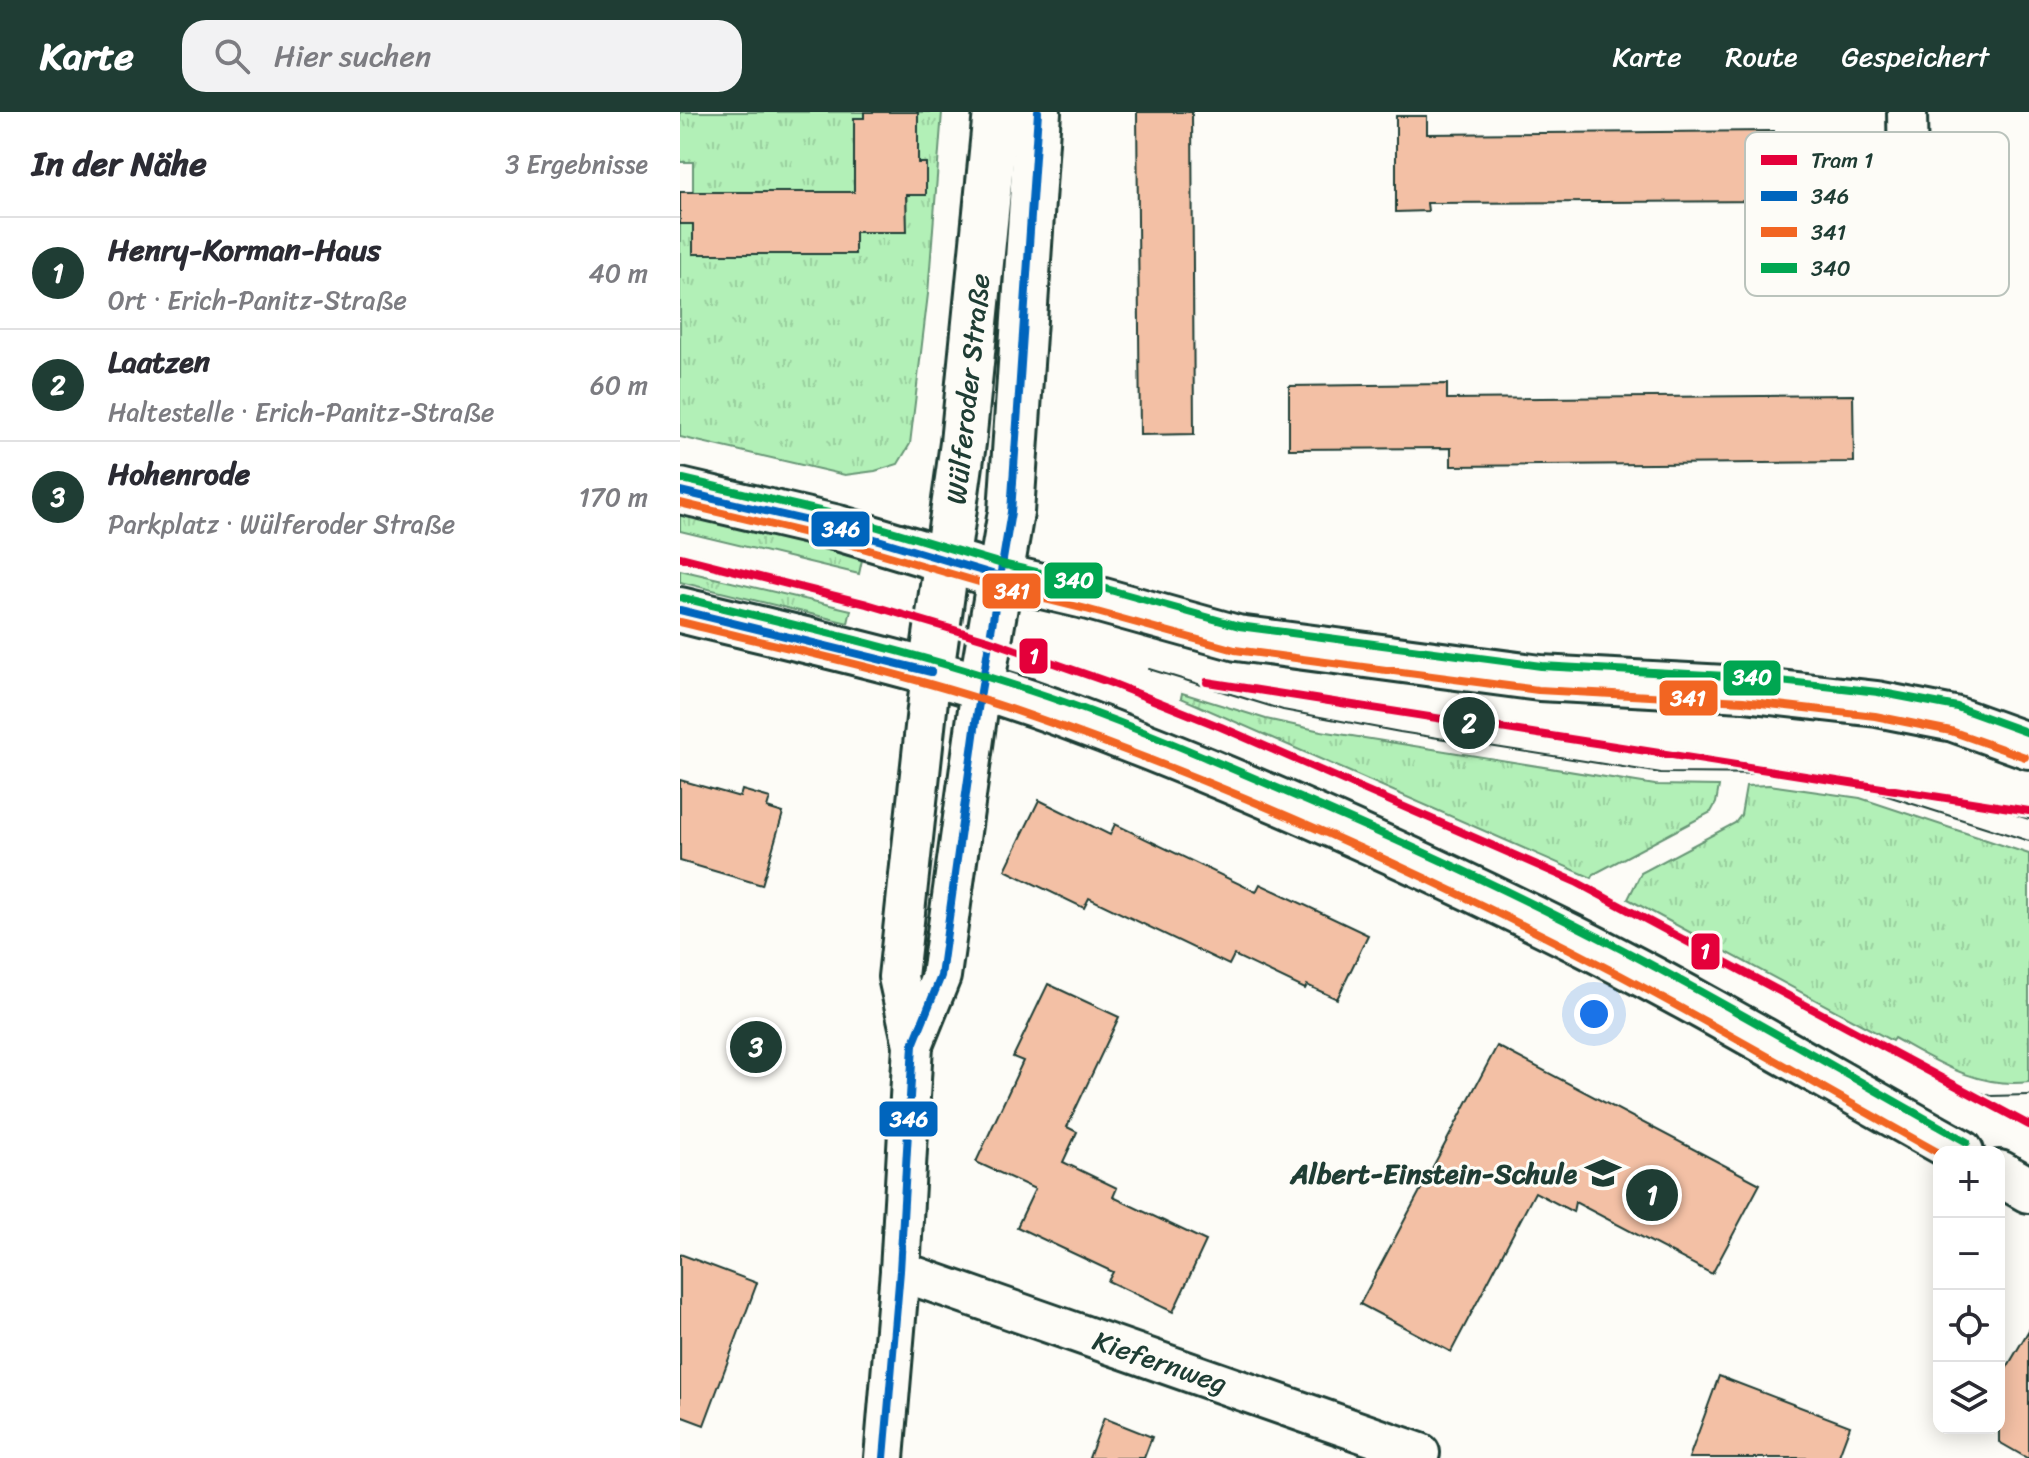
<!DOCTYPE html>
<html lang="de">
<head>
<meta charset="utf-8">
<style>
  body { margin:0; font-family:Sriracha,sans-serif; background:#f2f2f3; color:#2b2b33 }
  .controls { position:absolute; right:24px; bottom:24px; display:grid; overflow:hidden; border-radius:16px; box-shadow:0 4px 20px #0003 }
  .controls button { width:72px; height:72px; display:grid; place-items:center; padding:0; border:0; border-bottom:2px solid #e1e1e2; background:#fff; color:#2b2b33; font:40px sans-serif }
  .you { position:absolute; left:914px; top:902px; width:28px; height:28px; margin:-20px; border:6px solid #fff; border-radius:50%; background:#1a73e8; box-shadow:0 0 0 12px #1a73e833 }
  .badge { display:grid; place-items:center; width:52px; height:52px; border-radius:50%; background:#1f3d34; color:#fff; font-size:26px; font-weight:700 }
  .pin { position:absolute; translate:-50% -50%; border:4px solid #fff; box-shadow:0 2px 8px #0006 }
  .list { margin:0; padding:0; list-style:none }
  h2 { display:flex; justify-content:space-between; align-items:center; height:104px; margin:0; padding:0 32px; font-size:34px }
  h2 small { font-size:26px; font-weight:400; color:#7c7c81 }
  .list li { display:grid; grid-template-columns:52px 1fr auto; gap:24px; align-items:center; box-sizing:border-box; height:112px; padding:0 32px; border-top:2px solid #e1e1e2 }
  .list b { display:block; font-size:30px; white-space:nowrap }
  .list p { margin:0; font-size:26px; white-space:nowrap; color:#7c7c81 }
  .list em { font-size:26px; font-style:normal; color:#7c7c81 }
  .icon { flex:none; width:44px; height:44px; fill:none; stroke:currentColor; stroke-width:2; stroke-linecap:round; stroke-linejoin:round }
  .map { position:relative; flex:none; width:1349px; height:1346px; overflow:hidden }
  header { display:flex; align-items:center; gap:48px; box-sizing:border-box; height:112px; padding:0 40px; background:#1f3d34; color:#fff }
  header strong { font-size:38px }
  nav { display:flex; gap:44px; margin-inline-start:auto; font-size:28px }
  .search { width:560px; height:72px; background:#f2f2f3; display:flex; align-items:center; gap:20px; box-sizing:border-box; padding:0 28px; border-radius:24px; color:#7c7c81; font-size:30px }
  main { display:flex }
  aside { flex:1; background:#fff }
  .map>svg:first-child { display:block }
  .grass { fill:url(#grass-tufts); stroke:#689676; stroke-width:2 }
  .building { fill:#f3c0a5; stroke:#1f3d34; stroke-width:2 }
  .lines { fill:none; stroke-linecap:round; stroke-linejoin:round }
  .minor-casing { stroke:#1f3d34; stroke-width:44 }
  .tertiary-casing { stroke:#1f3d34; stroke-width:50 }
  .secondary-casing { stroke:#1f3d34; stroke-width:50 }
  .minor { stroke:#fdfcf7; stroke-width:38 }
  .tertiary { stroke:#fdfcf7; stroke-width:44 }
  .secondary { stroke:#fdfcf7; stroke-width:44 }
  .tram { stroke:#1f3d34; stroke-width:2 }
  .bus-1-casing { stroke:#fdfcf7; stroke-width:14 }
  .bus-2-casing { stroke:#fdfcf7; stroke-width:14 }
  .bus-3-casing { stroke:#fdfcf7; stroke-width:14 }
  .bus-1 { stroke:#0065bd; stroke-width:8 }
  .bus-2 { stroke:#f26522; stroke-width:8 }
  .bus-3 { stroke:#00a651; stroke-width:8 }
  .tram-1-casing { stroke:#fdfcf7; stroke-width:14 }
  .tram-1 { stroke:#e4003a; stroke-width:8 }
  .labels { text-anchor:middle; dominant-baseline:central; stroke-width:6; stroke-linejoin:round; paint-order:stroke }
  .street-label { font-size:28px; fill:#1f3d34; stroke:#fdfcf7 }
  .poi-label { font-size:28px; font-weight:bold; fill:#1f3d34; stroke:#fdfcf7; text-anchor:end }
  .key { fill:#fdfcf7; stroke:#bac3bc; stroke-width:2 }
  .key-label { font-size:22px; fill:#1f3d34 }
  .line-badge { stroke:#fdfcf7; stroke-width:3 }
  .badge-label { font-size:22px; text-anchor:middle; font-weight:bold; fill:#fff }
</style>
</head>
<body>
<header>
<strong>Karte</strong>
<div class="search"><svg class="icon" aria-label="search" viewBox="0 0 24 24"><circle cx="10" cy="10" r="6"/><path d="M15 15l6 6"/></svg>Hier suchen</div>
<nav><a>Karte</a><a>Route</a><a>Gespeichert</a></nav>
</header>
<main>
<aside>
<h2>In der Nähe<small>3 Ergebnisse</small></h2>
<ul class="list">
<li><span class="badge">1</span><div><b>Henry-Korman-Haus</b><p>Ort · Erich-Panitz-Straße</p></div><em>40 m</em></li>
<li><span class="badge">2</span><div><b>Laatzen</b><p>Haltestelle · Erich-Panitz-Straße</p></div><em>60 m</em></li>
<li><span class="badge">3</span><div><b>Hohenrode</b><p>Parkplatz · Wülferoder Straße</p></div><em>170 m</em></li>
</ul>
</aside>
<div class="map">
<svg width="1349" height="1346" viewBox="0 0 1349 1346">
  <defs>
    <pattern id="grass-tufts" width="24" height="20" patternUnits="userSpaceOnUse" patternTransform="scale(2)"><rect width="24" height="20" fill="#b2f0b7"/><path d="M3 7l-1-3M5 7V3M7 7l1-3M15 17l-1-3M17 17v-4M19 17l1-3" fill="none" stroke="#99cf9e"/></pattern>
  </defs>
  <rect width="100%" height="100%" fill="#fdfcf7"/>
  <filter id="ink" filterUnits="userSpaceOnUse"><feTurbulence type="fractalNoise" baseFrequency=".0125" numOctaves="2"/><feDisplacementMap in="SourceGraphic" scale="16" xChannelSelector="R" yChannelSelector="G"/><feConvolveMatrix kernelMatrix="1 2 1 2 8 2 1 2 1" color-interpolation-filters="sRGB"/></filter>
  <g filter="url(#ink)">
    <g class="grass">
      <polygon points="0,0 184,0 184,6 174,7 174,80 13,80 13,50 0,50"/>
      <polygon points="238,0 262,0 248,182 230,332 218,352 195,359 165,363 0,325 0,112 13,112 13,142 175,120 226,119 227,70 246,69 246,51 228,51"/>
      <polygon points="0,396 183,443 179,462 0,419"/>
      <polygon points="0,458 171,498 168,511 0,470"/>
      <polygon points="502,581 586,607 641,619 975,673 1039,674 1036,691 1031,700 914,762 912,766 501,586"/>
      <path d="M1089,673l91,13 169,56v228c-51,7 -93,-21 -135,-44l-2,3 -264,-142 13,-26 94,-50 6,-8 5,-29z"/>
    </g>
    <g class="building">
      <polygon points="184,0 238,0 238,51 246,51 246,83 226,83 227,120 175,120 175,142 13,142 13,112 0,112 0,80 174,80 174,6 184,6"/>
      <polygon points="457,0 512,0 514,322 460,323"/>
      <polygon points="716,4 747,4 747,22 1094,19 1094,89 747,91 748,99 716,100"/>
      <polygon points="767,272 767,287 1173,283 1174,350 771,354 771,336 609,337 609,274"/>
      <polygon points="0,668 60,685 62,678 90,686 87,696 103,701 82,773 0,749"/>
      <polygon points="359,688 430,723 435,712 576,780 580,772 688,823 657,887 627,873 625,877 554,843 549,853 409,786 404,796 325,758"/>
      <polygon points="368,872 439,905 387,1015 397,1020 383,1050 437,1076 433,1085 526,1129 493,1200 428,1169 433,1160 337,1115 355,1077 296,1050 343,949 333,945"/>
      <polygon points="817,934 1080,1072 1032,1162 895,1090 893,1100 855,1080 771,1240 680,1192"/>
      <polygon points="0,1142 77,1171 24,1313 0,1304"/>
      <polygon points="1349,1218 1349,1346 1347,1346 1319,1330 1319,1269"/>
      <polygon points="1039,1264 1170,1314 1158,1346 1009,1346"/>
      <polygon points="424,1306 472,1325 464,1346 409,1346"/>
    </g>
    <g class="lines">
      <g class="minor-casing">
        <g id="minor">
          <polyline points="1227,0 1229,121 1251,159"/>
          <polyline points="233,933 261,864 301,576"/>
          <polyline points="220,1159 740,1341"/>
          <polyline points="204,1346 220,1159 233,933 218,865 251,560"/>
        </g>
      </g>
      <g class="tertiary-casing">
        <g id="tertiary">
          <polyline points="251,560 283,331 316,0"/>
          <polyline points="301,576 331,400 358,0"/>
        </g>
      </g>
      <g class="secondary-casing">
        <g id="secondary">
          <polyline points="0,379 158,416 319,464 409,485 557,526 860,566 1064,577 1197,592 1274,607 1349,634"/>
          <path d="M0,498c127,31 256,58 379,103 176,65 347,142 514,225 132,66 259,143 388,214"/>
          <polyline points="1319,1061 1349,1078"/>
        </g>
      </g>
      <use href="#minor" class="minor"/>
      <use href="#tertiary" class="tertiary"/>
      <use href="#secondary" class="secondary"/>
      <g class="tram">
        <polyline points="469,557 603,598 720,620 981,661 1115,662"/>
        <polyline points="1167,671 1349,729"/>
        <polyline points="1294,690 1349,707"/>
        <polyline points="1264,967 1310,984 1349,983"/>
        <polyline points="1333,1004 1349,1010"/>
      </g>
      <g class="bus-1-casing">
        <g id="bus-1">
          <polyline points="0,379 158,416 319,464"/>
          <polyline points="0,498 251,560"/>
          <polyline points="204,1346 220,1159 233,933 261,864 296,609 331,400 358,0"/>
        </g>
      </g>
      <g class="bus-2-casing">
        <g id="bus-2">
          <polyline points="0,391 155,428 316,475 406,497 555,538 858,578 1063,589 1195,604 1271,619 1345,645"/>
          <path d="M0,510c112,27 225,51 334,88 207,71 411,163 606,265 107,57 213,119 319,178"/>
        </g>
      </g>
      <g class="bus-3-casing">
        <g id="bus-3">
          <polyline points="3,367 161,404 322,452 412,473 559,514 861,554 1065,565 1198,580 1277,595 1349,621"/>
          <path d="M3,486c111,27 224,52 333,88 94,30 185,69 275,108 115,49 228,101 338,159 114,60 225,126 338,189"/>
        </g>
      </g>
      <use href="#bus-1" class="bus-1"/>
      <use href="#bus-2" class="bus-2"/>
      <use href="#bus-3" class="bus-3"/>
      <g class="tram-1-casing">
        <g id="tram-1">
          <polyline points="0,445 187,492 308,528 431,571 541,615 896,770 1349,1013"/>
          <polyline points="527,570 1349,699"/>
        </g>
      </g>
      <use href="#tram-1" class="tram-1"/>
    </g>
  </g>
  <defs>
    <g id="school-bare" transform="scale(2.76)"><path d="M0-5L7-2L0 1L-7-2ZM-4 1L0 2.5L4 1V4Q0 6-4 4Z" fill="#1f3d34" stroke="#fdfcf7" stroke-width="2.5" paint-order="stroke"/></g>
  </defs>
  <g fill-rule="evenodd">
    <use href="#school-bare" x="923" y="1061"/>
  </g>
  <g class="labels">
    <g class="street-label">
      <text transform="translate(288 277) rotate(-84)">Wülferoder Straße</text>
      <text transform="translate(480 1250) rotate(19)">Kiefernweg</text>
    </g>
    <g class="poi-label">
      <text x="897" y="1061">Albert-Einstein-Schule</text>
    </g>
  </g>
  <rect x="1065" y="20" width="264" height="164" rx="12" class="key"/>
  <rect x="1081" y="43" width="36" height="10" fill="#e4003a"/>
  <rect x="1081" y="79" width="36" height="10" fill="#0065bd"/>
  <rect x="1081" y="115" width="36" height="10" fill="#f26522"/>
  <rect x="1081" y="151" width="36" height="10" fill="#00a651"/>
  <g class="key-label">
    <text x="1131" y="56">Tram 1</text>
    <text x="1131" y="92">346</text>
    <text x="1131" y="128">341</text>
    <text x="1131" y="164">340</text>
  </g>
  <g class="line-badge">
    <rect x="130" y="398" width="61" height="38" rx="8" fill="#0065bd"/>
    <rect x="363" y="449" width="61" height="39" rx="8" fill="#00a651"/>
    <rect x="301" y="460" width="61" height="38" rx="8" fill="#f26522"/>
    <rect x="338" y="525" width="31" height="38" rx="8" fill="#e4003a"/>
    <rect x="1042" y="547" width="60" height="38" rx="8" fill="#00a651"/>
    <rect x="978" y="567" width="61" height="38" rx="8" fill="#f26522"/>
    <rect x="1010" y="820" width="31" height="39" rx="8" fill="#e4003a"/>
    <rect x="198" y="988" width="61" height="38" rx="8" fill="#0065bd"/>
  </g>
  <g class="badge-label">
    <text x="161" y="425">346</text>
    <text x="394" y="476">340</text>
    <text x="332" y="487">341</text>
    <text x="354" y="552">1</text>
    <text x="1072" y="573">340</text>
    <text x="1008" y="594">341</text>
    <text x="1025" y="847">1</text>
    <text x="229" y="1015">346</text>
  </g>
</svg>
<div class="controls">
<button>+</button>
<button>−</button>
<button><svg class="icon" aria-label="locate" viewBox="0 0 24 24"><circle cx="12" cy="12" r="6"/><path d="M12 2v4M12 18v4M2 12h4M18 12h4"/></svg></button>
<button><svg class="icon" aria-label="layers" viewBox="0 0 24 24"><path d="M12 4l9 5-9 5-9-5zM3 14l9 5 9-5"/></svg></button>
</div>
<div class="you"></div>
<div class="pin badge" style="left:972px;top:1083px">1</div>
<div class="pin badge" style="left:789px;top:611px">2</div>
<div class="pin badge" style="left:76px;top:935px">3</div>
</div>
</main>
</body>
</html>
